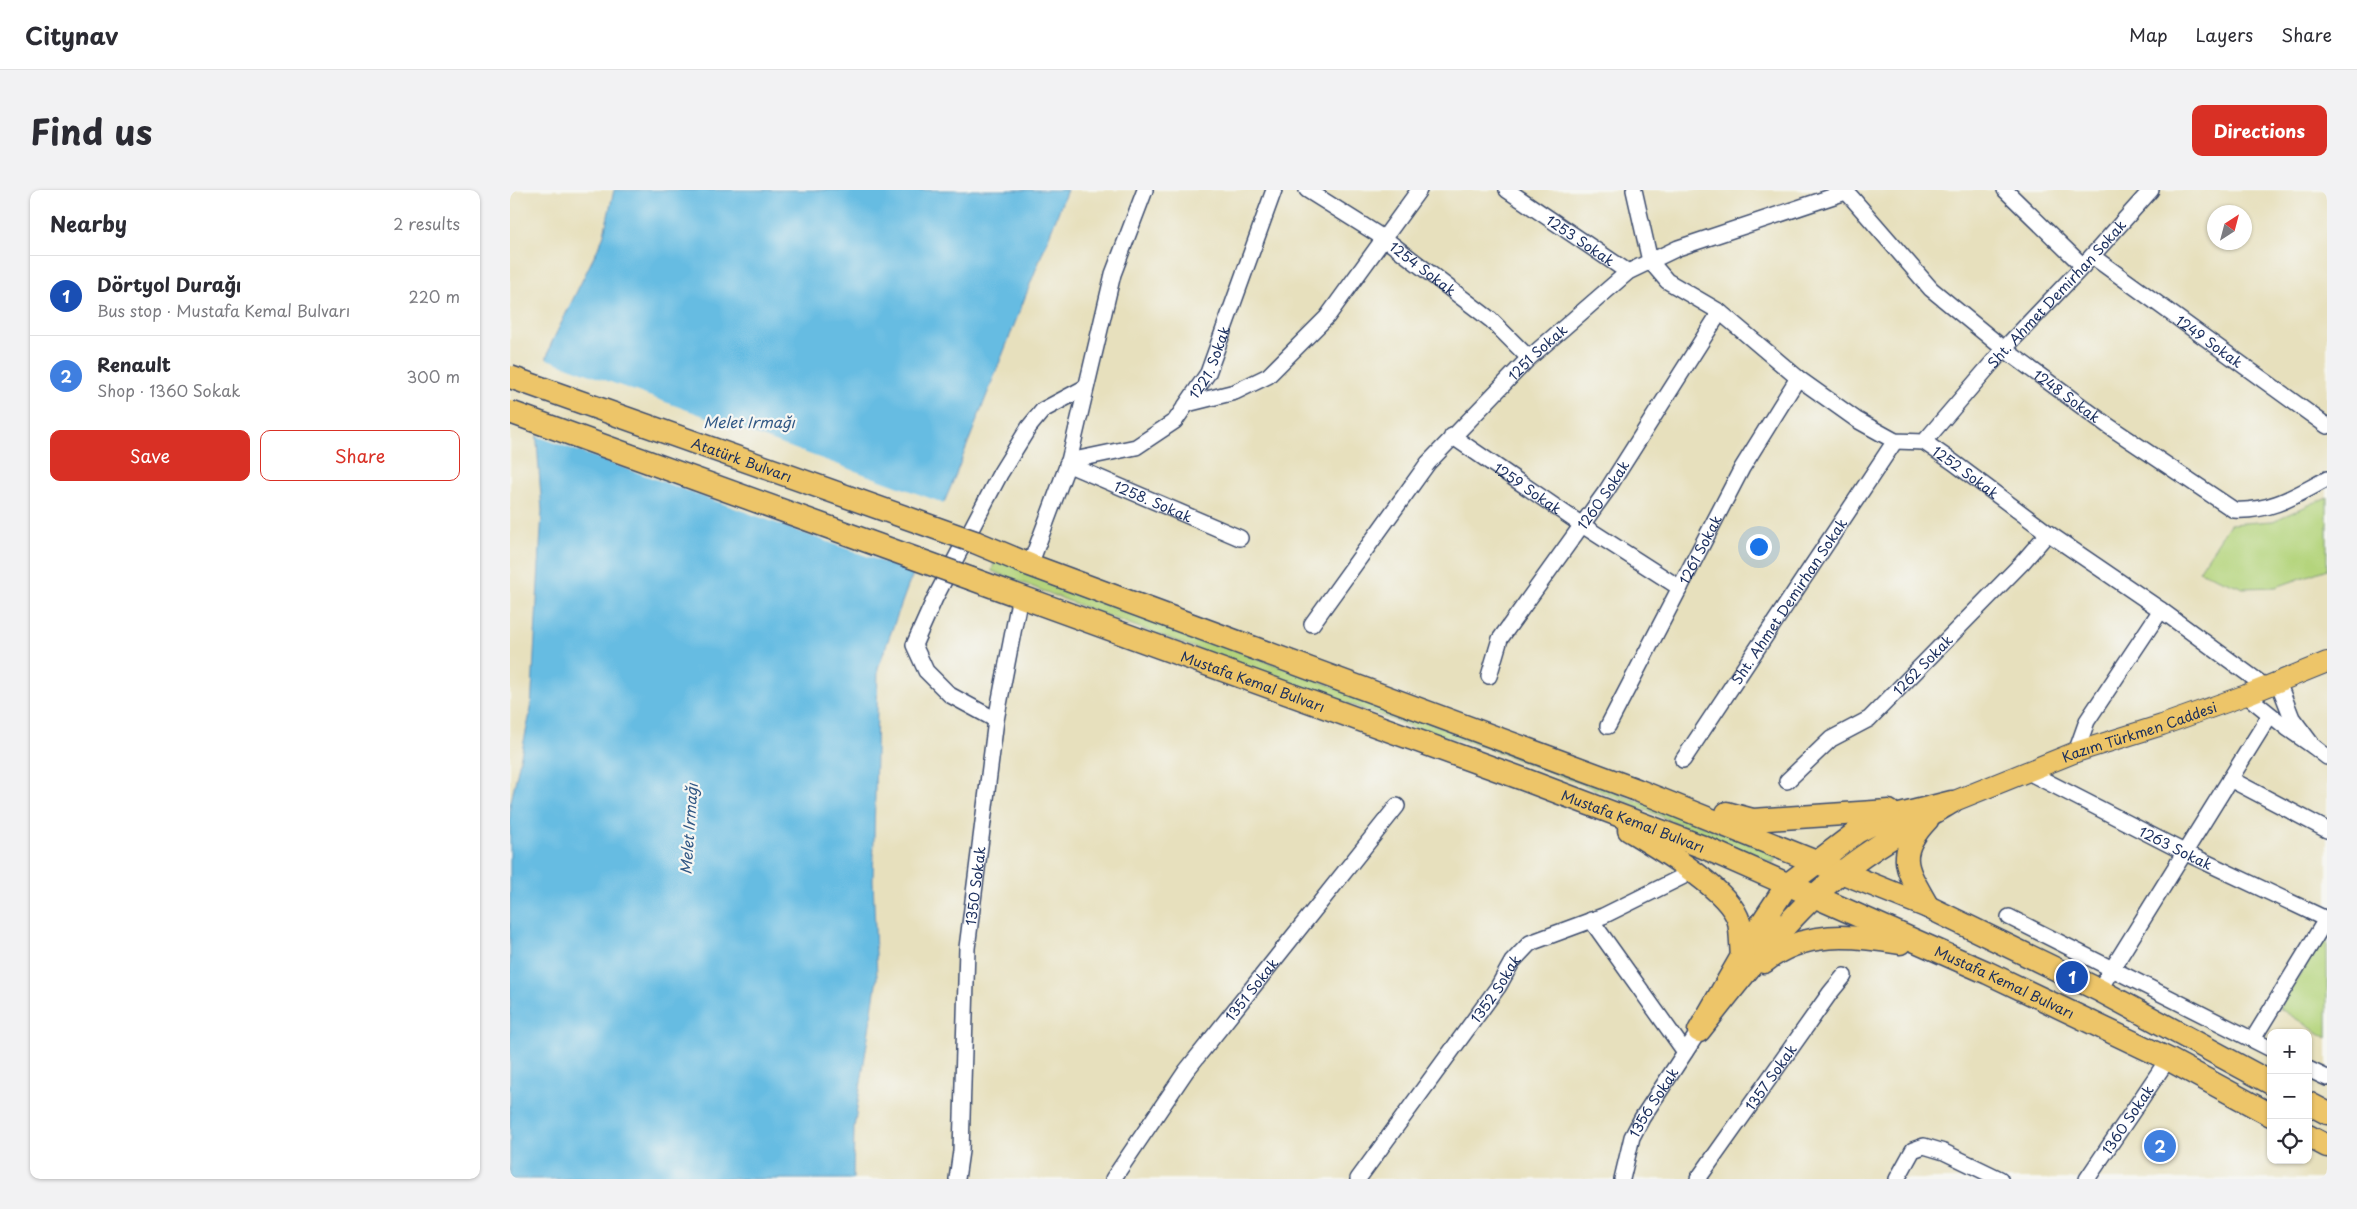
<!DOCTYPE html>
<html lang="en">
<head>
<meta charset="utf-8">
<style>
  body { margin:0; font-family:"Playpen Sans",sans-serif; background:#f2f2f3; color:#2b2b33 }
  .controls { position:absolute; right:15px; bottom:15px; display:grid; overflow:hidden; border-radius:10px; box-shadow:0 1px 4px #0004 }
  .controls button { width:45px; height:45px; display:grid; place-items:center; padding:0; border:0; border-bottom:1px solid #e1e1e2; background:#fff; color:#2b2b33; font:25px sans-serif }
  .compass { position:absolute; left:1697px; top:15px; width:45px; height:45px; border-radius:50%; background:#fff; box-shadow:0 1px 4px #0004; rotate:36deg }
  .you { position:absolute; left:1248px; top:356px; width:18px; height:18px; margin:-12px; border:4px solid #fff; border-radius:50%; background:#1a73e8; box-shadow:0 0 0 8px #1a73e833 }
  .badge { display:grid; place-items:center; width:32px; height:32px; border-radius:50%; background:#d93025; color:#fff; font-size:16px; font-weight:700 }
  .pin { position:absolute; translate:-50% -50%; border:2px solid #fff; box-shadow:0 1px 5px #0006 }
  .list { margin:0; padding:0; list-style:none }
  h2 { display:flex; justify-content:space-between; align-items:center; height:65px; margin:0; padding:0 20px; font-size:21px }
  h2 small { font-size:16px; font-weight:400; color:#7c7c81 }
  .list li { display:grid; grid-template-columns:32px 1fr auto; gap:15px; align-items:center; box-sizing:border-box; height:80px; padding:0 20px; border-top:1px solid #e1e1e2 }
  .list b { display:block; font-size:19px; white-space:nowrap }
  .list p { margin:0; font-size:16px; white-space:nowrap; color:#7c7c81 }
  .list em { font-size:16px; font-style:normal; color:#7c7c81 }
  .actions { display:flex; gap:10px; padding:15px 20px }
  .actions a { flex:1; padding:11px 0; border:1px solid #d93025; border-radius:10px; text-align:center; font-size:18px; color:#d93025 }
  .actions .main { background:#d93025; color:#fff }
  .icon { flex:none; width:28px; height:28px; fill:none; stroke:currentColor; stroke-width:2; stroke-linecap:round; stroke-linejoin:round }
  .map { position:relative; flex:none; width:1817px; height:989px; overflow:hidden; border-radius:10px }
  header { display:flex; align-items:center; gap:30px; box-sizing:border-box; height:70px; padding:0 25px; background:#fff; border-bottom:1px solid #e1e1e2 }
  header strong { font-size:24px }
  nav { display:flex; gap:28px; margin-inline-start:auto; font-size:18px }
  .intro { display:flex; align-items:center; justify-content:space-between; box-sizing:border-box; height:120px; padding:0 30px }
  h1 { margin:0; font-size:35px }
  .button { padding:12px 22px; border-radius:10px; background:#d93025; color:#fff; font-size:18px; font-weight:700 }
  main { display:flex; gap:30px; padding:0 30px }
  aside { flex:1; background:#fff; border-radius:10px; box-shadow:0 1px 4px #0004 }
  .map>svg:first-child { display:block }
  .green { fill:#b4d47c; stroke:#68826d }
  .water { fill:#66bce2; stroke:#4076a0 }
  .pier { fill:#e7e0bd }
  .lines { fill:none; stroke-linecap:round; stroke-linejoin:round }
  .minor-casing { stroke:#3a4a6c; stroke-width:18 }
  .major-casing { stroke:#3a4a6c; stroke-width:22 }
  .highway-casing { stroke:#3a4a6c; stroke-width:25 }
  .minor { stroke:#fff; stroke-width:15 }
  .major { stroke:#edc569; stroke-width:20 }
  .highway { stroke:#edc569; stroke-width:22 }
  .highway-bridge-casing { stroke:#3a4a6c; stroke-width:25; stroke-linecap:butt }
  .highway-bridge { stroke:#edc569; stroke-width:22 }
  .labels { text-anchor:middle; dominant-baseline:central; stroke-width:4.5; stroke-linejoin:round; paint-order:stroke }
  .street-label { font-size:14px; fill:#1b2f5e; stroke:#f6f6f2 }
  .water-label { font-size:15px; font-style:italic; fill:#325986; stroke:#f6f6f2 }
</style>
</head>
<body>
<header>
<strong>Citynav</strong>
<nav><a>Map</a><a>Layers</a><a>Share</a></nav>
</header>
<div class="intro"><h1>Find us</h1><a class="button">Directions</a></div>
<main>
<aside>
<h2>Nearby<small>2 results</small></h2>
<ul class="list">
<li><span class="badge" style="background:#1a4fb4">1</span><div><b>Dörtyol Durağı</b><p>Bus stop · Mustafa Kemal Bulvarı</p></div><em>220 m</em></li>
<li><span class="badge" style="background:#3f7fe0">2</span><div><b>Renault</b><p>Shop · 1360 Sokak</p></div><em>300 m</em></li>
</ul>
<div class="actions"><a class="main">Save</a><a>Share</a></div>
</aside>
<div class="map">
<svg width="1817" height="989" viewBox="0 0 1817 989">
  <rect width="100%" height="100%" fill="#f6f6f2"/>
  <filter id="ink" filterUnits="userSpaceOnUse"><feTurbulence type="fractalNoise" baseFrequency=".02" numOctaves="2"/><feDisplacementMap in="SourceGraphic" scale="10" xChannelSelector="R" yChannelSelector="G"/><feConvolveMatrix kernelMatrix="1 2 1 2 8 2 1 2 1" color-interpolation-filters="sRGB"/></filter>
  <filter id="wash" filterUnits="userSpaceOnUse"><feTurbulence type="fractalNoise" baseFrequency=".0096" numOctaves="4" result="noise"/><feDisplacementMap in="SourceGraphic" scale="20" xChannelSelector="R" yChannelSelector="G"/><feGaussianBlur stdDeviation="1.12" result="paint"/><feColorMatrix in="noise" values="0 0 0 0 0 0 0 0 0 0 0 0 0 0 0 0 0 1.4 0 .05"/><feComposite in="paint" operator="in"/></filter>
  <g filter="url(#wash)">
    <rect width="100%" height="100%" fill="#e7e0bd"/>
    <g class="green">
      <polygon points="1817,307 1817,379 1766,397 1733,398 1689,381 1720,334 1763,331"/>
      <polygon points="485,369 1268,664 1263,673 1073,594 964,553 913,541 592,424 482,381"/>
      <polygon points="1817,742 1817,848 1769,818"/>
    </g>
    <polygon class="water" points="104,0 557,0 442,294 398,396 368,478 363,690 367,788 344,938 343,989 0,989 0,616 21,519 32,321 24,210 41,154 93,48"/>
    <polygon class="pier" points="34,168 436,314 406,384 24,245 21,210"/>
  </g>
  <g filter="url(#ink)">
    <g class="lines">
      <g class="minor-casing">
        <g id="minor">
          <path id="s1" d="M797,0l78,49 106,81 38,38"/>
          <path id="s2" d="M997,0l121,82"/>
          <path id="s3" d="M1124,0l16,71 17,20 53,31 78,66 59,42 38,21 29,1 29,20 95,71 113,77 105,77"/>
          <path id="s4" d="M1335,0l86,99 73,60 103,76 127,85c37,2 61,-14 93,-31"/>
          <polyline points="1495,0 1573,76"/>
          <path id="s5" d="M1582,66l235,170"/>
          <polyline points="677,214 725,202 758,186 817,127 909,0"/>
          <path id="s6" d="M942,246l130,89 98,63"/>
          <path id="s7" d="M1414,252l80,-93 79,-83 68,-76"/>
          <path id="s8" d="M559,271l67,-14 39,-26 33,-48 66,-183"/>
          <path id="s9" d="M557,274l173,74"/>
          <polyline points="520,375 559,271 603,84 635,0"/>
          <path id="s10" d="M802,434l116,-161 101,-105 99,-86 50,-24 168,-56"/>
          <path id="s11" d="M979,486l11,-37 107,-149 113,-178"/>
          <polyline points="1736,505 1777,538 1803,556 1782,528 1768,492"/>
          <polyline points="486,530 440,505 416,481 404,455 425,408 490,284 519,237 533,220 576,197"/>
          <path id="s12" d="M1098,536l134,-258 56,-90"/>
          <polyline points="1803,556 1817,567"/>
          <polyline points="1566,562 1577,531 1651,420"/>
          <path id="s13" d="M1173,570l212,-319"/>
          <path id="s14" d="M1518,582l156,80 142,67"/>
          <polyline points="1720,589 1817,640"/>
          <path id="s15" d="M1277,591l44,-42 38,-20 153,-156 26,-30"/>
          <polyline points="1499,727 1761,859"/>
          <polyline points="1081,730 1175,862"/>
          <polyline points="1589,800 1760,525"/>
          <polyline points="1743,849 1817,728"/>
          <polyline points="1798,879 1817,888"/>
          <path id="s16" d="M447,989l4,-28 6,-203 29,-228 24,-124"/>
          <path id="s17" d="M603,989l73,-108 211,-265"/>
          <path id="s18" d="M848,989l140,-192 14,-25 18,-19 73,-27 89,-44"/>
          <path id="s19" d="M1112,989l10,-42 10,-19 57,-87"/>
          <path id="s20" d="M1188,989l132,-186 14,-17"/>
          <polyline points="1387,989 1403,960 1414,956 1434,962 1490,989"/>
          <path id="s21" d="M1577,989l81,-120"/>
        </g>
      </g>
      <g class="major-casing">
        <g id="major">
          <path id="s22" d="M1442,612l124,-50 86,-27 84,-30 81,-33"/>
        </g>
      </g>
      <g class="highway-casing">
        <g id="highway">
          <polyline points="465,352 520,375 1127,600 1418,717 1589,800 1761,893"/>
          <path id="s23" d="M462,389l551,200 180,68 285,126 180,86 103,56"/>
          <path d="M1442,612c-38,22 -76,43 -110,70 -53,42 -101,106 -143,159l57,-99 31,-47 70,-53 23,-12z"/>
          <polyline points="1217,623 1243,630 1379,621"/>
          <path d="M1417,630c-34,36 -19,51 1,87"/>
          <path d="M1119,640c28,17 102,60 110,92 2,11 2,24 3,35"/>
          <path d="M1254,772c39,-32 89,-27 136,-19"/>
          <polyline points="1798,913 1817,923"/>
          <polyline points="1798,946 1817,956"/>
        </g>
      </g>
      <use href="#minor" class="minor"/>
      <use href="#major" class="major"/>
      <use href="#highway" class="highway"/>
      <g class="highway-bridge-casing">
        <g id="highway-bridge">
          <path id="s24" d="M0,187l465,165"/>
          <polyline points="0,222 462,389"/>
        </g>
      </g>
      <use href="#highway-bridge" class="highway-bridge"/>
    </g>
  </g>
  <g class="labels">
    <g class="street-label">
      <text stroke="none"><textPath href="#s2" startOffset="89">1253 Sokak</textPath></text>
      <text stroke="none"><textPath href="#s1" startOffset="140">1254 Sokak</textPath></text>
      <text stroke="none"><textPath href="#s7" startOffset="199">Sht. Ahmet Demirhan Sokak</textPath></text>
      <text stroke="none"><textPath href="#s5" startOffset="145">1249 Sokak</textPath></text>
      <text stroke="none"><textPath href="#s10" startOffset="354">1251 Sokak</textPath></text>
      <text stroke="none"><textPath href="#s8" startOffset="184">1221. Sokak</textPath></text>
      <text stroke="none"><textPath href="#s4" startOffset="304">1248 Sokak</textPath></text>
      <text stroke="none"><textPath href="#s24" startOffset="246">Atatürk Bulvarı</textPath></text>
      <text stroke="none"><textPath href="#s3" startOffset="459">1252 Sokak</textPath></text>
      <text stroke="none"><textPath href="#s6" startOffset="92">1259 Sokak</textPath></text>
      <text stroke="none"><textPath href="#s11" startOffset="216">1260 Sokak</textPath></text>
      <text stroke="none"><textPath href="#s9" startOffset="94">1258. Sokak</textPath></text>
      <text stroke="none"><textPath href="#s12" startOffset="199">1261 Sokak</textPath></text>
      <text stroke="none"><textPath href="#s13" startOffset="191">Sht. Ahmet Demirhan Sokak</textPath></text>
      <text stroke="none"><textPath href="#s15" startOffset="180">1262 Sokak</textPath></text>
      <text stroke="none"><textPath href="#s23" startOffset="299">Mustafa Kemal Bulvarı</textPath></text>
      <text stroke="none"><textPath href="#s22" startOffset="200">Kazım Türkmen Caddesi</textPath></text>
      <text stroke="none"><textPath href="#s23" startOffset="704">Mustafa Kemal Bulvarı</textPath></text>
      <text stroke="none"><textPath href="#s14" startOffset="166">1263 Sokak</textPath></text>
      <text stroke="none"><textPath href="#s16" startOffset="294">1350 Sokak</textPath></text>
      <text stroke="none"><textPath href="#s23" startOffset="1109">Mustafa Kemal Bulvarı</textPath></text>
      <text stroke="none"><textPath href="#s17" startOffset="235">1351 Sokak</textPath></text>
      <text stroke="none"><textPath href="#s18" startOffset="235">1352 Sokak</textPath></text>
      <text stroke="none"><textPath href="#s20" startOffset="125">1357 Sokak</textPath></text>
      <text stroke="none"><textPath href="#s19" startOffset="84">1356 Sokak</textPath></text>
      <text stroke="none"><textPath href="#s21" startOffset="72">1360 Sokak</textPath></text>
    </g>
    <g class="water-label">
      <text x="239" y="231">Melet Irmağı</text>
      <text transform="translate(178 639) rotate(-86)">Melet Irmağı</text>
    </g>
  </g>
</svg>
<div class="controls">
<button>+</button>
<button>−</button>
<button><svg class="icon" aria-label="locate" viewBox="0 0 24 24"><circle cx="12" cy="12" r="6"/><path d="M12 2v4M12 18v4M2 12h4M18 12h4"/></svg></button>
</div>
<svg class="compass" viewBox="-18 -18 36 36"><path d="M0-13l5 13h-10z" fill="#e53935"/><path d="M0 13l5-13h-10z" fill="#7c7c81"/></svg>
<div class="you"></div>
<div class="pin badge" style="left:1562px;top:787px;background:#1a4fb4">1</div>
<div class="pin badge" style="left:1650px;top:956px;background:#3f7fe0">2</div>
</div>
</main>
</body>
</html>
